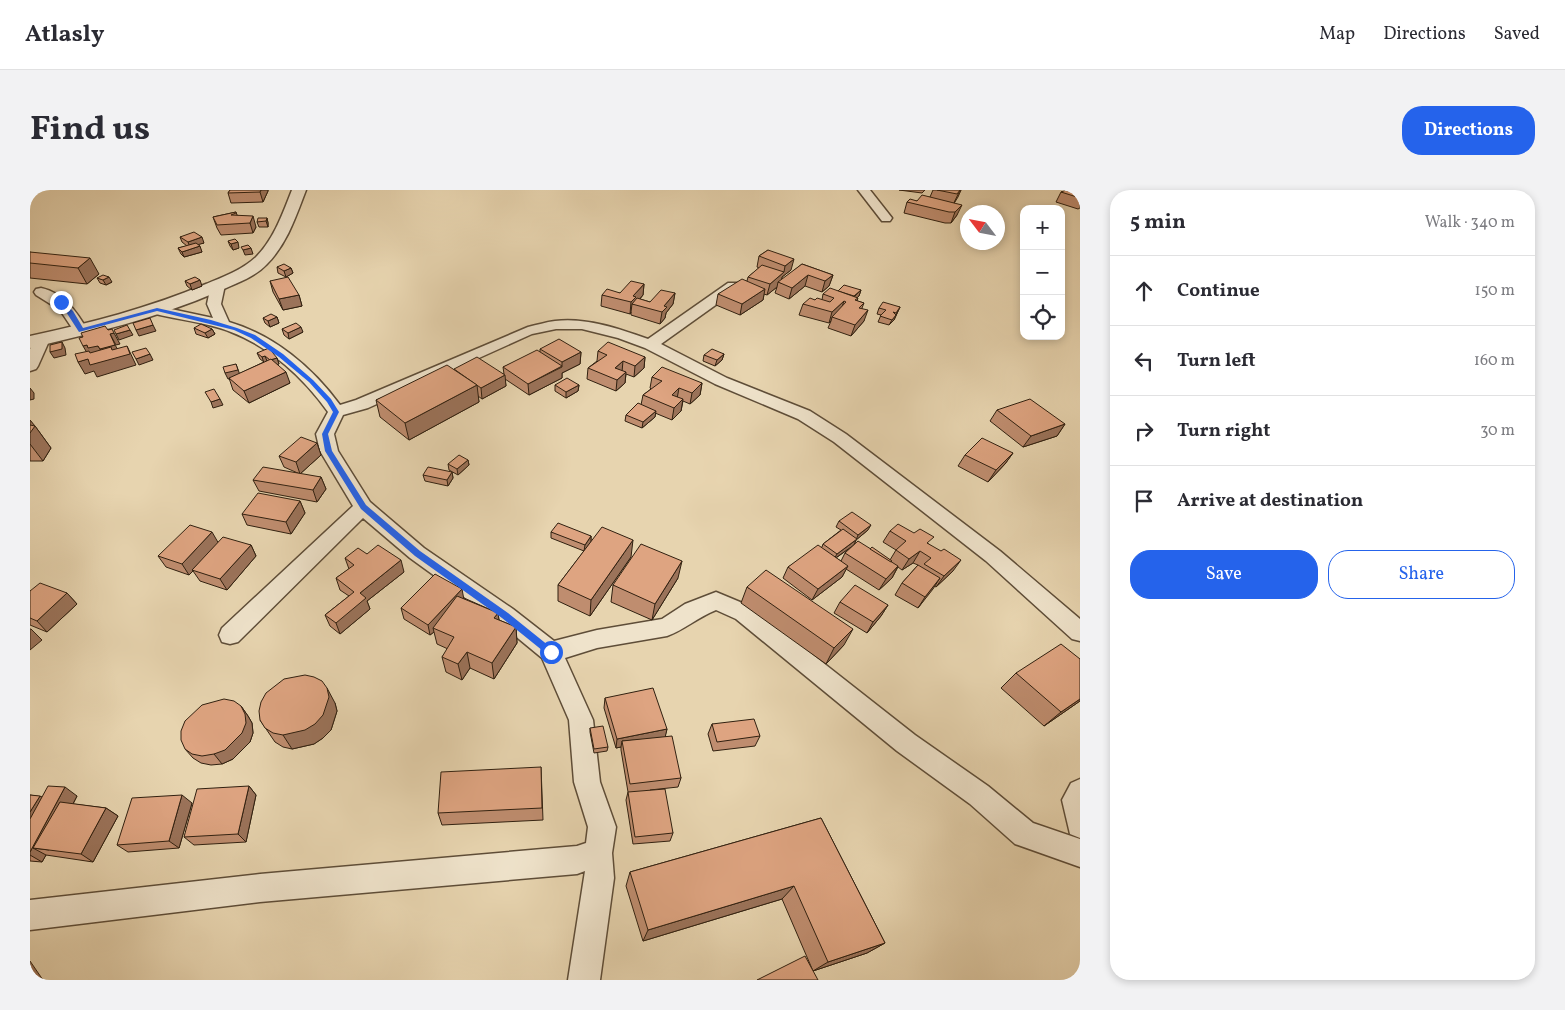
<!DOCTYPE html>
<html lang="en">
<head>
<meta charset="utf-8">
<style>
  body { margin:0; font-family:Vollkorn,serif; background:#f2f2f3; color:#2b2b33 }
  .controls { position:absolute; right:15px; top:15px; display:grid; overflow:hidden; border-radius:10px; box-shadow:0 2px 8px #0003 }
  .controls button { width:45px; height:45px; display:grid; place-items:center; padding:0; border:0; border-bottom:1px solid #e1e1e2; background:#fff; color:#2b2b33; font:25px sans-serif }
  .compass { position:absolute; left:930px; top:15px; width:45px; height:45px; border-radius:50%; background:#fff; box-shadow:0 2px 8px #0003; rotate:302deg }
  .stop { position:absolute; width:15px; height:15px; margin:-11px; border:4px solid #2563eb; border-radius:50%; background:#fff }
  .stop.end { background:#2563eb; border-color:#fff; box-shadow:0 1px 5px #0008 }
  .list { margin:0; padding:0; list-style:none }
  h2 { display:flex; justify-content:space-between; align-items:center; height:65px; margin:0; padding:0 20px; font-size:21px }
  h2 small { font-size:16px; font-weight:400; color:#7c7c81 }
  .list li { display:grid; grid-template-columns:32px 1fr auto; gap:15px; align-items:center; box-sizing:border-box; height:70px; padding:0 20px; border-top:1px solid #e1e1e2 }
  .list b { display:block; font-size:19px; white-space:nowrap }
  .list em { font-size:16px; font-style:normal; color:#7c7c81 }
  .actions { display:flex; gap:10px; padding:15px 20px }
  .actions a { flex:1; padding:11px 0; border:1px solid #2563eb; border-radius:20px; text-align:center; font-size:18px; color:#2563eb }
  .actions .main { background:#2563eb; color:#fff }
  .icon { flex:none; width:28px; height:28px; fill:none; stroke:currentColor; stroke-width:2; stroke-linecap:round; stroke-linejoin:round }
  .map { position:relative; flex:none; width:1050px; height:790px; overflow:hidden; border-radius:20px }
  header { display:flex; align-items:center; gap:30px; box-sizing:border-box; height:70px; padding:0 25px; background:#fff; border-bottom:1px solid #e1e1e2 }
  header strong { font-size:24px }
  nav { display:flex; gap:28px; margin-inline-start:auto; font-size:18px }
  .intro { display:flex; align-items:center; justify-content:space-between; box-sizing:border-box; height:120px; padding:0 30px }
  h1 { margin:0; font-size:35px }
  .button { padding:12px 22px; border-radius:20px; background:#2563eb; color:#fff; font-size:18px; font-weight:700 }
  main { display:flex; gap:30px; padding:0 30px }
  aside { flex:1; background:#fff; border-radius:20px; box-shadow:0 2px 8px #0003 }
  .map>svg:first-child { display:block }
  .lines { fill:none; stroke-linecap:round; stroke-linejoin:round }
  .minor-casing { stroke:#5e4d38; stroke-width:3 }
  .tertiary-casing { stroke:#5e4d38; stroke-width:3 }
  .minor { fill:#efe3cb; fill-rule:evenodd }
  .tertiary { fill:#efe3cb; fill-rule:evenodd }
  .wall { fill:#bf8d6f; stroke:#302010 }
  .shaded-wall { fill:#9b735a; stroke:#302010 }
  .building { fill:#dea481; stroke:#302010 }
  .route { fill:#2563eb }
</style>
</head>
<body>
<header>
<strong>Atlasly</strong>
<nav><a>Map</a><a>Directions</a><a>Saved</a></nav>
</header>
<div class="intro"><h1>Find us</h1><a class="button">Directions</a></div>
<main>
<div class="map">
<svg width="1050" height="790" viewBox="0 0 1050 790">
  <rect width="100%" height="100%" fill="#e7d4af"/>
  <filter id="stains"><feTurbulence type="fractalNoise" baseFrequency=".004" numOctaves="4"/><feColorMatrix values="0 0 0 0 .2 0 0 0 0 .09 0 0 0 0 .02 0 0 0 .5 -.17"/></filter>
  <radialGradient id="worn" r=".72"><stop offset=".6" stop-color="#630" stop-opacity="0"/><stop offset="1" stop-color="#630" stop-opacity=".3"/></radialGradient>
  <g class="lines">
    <g class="minor-casing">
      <g id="minor">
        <polygon points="828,0 840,0 862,28 860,31 852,31"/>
        <path d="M188,91l7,4 -4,19 8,18c45,13 84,46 111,83l16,-5 172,-73c9,-2 18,-5 27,-6 31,-4 65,8 93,18l80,-56h10l2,3 -2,3 -77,55 66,34 83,33 36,23 154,117 80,68v22l-8,-2 -86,-78 -152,-119 -36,-23 -83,-35 -70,-36 -27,-10 -36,-9h-26l-24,5 -164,74 -25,7 -9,19 4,17 32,51 54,46 89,61 41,32 43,-11 65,-11 23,-15 31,-12 36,15 163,128 73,51 45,37 47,16v28l-65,-23 -45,-40 -73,-53 -161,-132 -20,-9c-18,7 -32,20 -49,26l-70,12 -32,10 28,62 7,62 16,45 -4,26 2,25 -14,102h-32l17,-109 -8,3 -317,28 -230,28v-30l230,-26 317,-28 9,-3 2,-16 -14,-45 -5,-62 -27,-62 -45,-37 -87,-63 -47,-40 -125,124 -8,2 -8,-2 -3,-7 3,-7 131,-122 -33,-55 -4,-17 12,-22c-24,-34 -58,-65 -97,-80 -25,-10 -53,-12 -79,-19l-2,-3 2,-3 5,-1 56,12 -6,-14 4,-19z"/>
        <path d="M11,98c23,5 36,24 47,43l-2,3h-10l-16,-24 -24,-15 -2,-3 2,-3z"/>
        <polygon points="12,144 17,146 20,149 8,176 6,179 0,181 0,159 7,146"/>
        <polygon points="1050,589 1050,648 1040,644 1032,610 1041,593"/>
      </g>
    </g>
    <g class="tertiary-casing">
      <path id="tertiary" d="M262,0h14c-10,26 -19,54 -39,74 -13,14 -33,20 -50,28 -60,26 -123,41 -187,56v-12c60,-13 119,-28 176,-52 17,-7 36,-14 50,-27 18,-18 27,-44 36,-67z"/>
    </g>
    <use href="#minor" class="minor"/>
    <use href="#tertiary" class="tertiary"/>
  </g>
  <g class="wall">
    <polygon points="200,0 238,0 238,1 233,12 201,13 198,3"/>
    <polygon points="869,0 895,0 892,3"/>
    <polygon points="903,0 931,0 924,13 927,25 921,33 915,33 874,23 877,12 887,11 900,7"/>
    <polygon points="1050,0 1050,18 1048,19 1026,12 1031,2"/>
    <polygon points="206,22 207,25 226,37 223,43 191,45 187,38 183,27"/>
    <polygon points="237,28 238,33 238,37 229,37 227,32"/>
    <polygon points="150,47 174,53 168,54 172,62 154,67 151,64 148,58 157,56 152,52"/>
    <polygon points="198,51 209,58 203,60 200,56"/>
    <polygon points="738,60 761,80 752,87 752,90 772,74 803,85 799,96 792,102 775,96 759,109 745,103 747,97 737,105 734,104 733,110 710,125 686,115 688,104 717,91 718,87 729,78 727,77 729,66"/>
    <polygon points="0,62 69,84 57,94 0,88"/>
    <polygon points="247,77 261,78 263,83 256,87 248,83"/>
    <polygon points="67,88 82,92 76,95 70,93"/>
    <polygon points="155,91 172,96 162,100 157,96"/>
    <polygon points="240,91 269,105 272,116 253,120 243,102"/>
    <polygon points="614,94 613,105 610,109 620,112 645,103 643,114 636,123 635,128 630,134 601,125 601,122 600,124 571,116 572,105 590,103"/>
    <polygon points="831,100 829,106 827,107 828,108 827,111 834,113 832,118 834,131 821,146 798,138 801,131 799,133 769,125 773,114 785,110 792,110 793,104 808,101"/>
    <polygon points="870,117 864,130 859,135 848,132 851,125 847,124 849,118"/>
    <polygon points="247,127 249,133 240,137 235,133 233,128"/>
    <polygon points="164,138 182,139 185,144 178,148 166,144"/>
    <polygon points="252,139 273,142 259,149 254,145"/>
    <polygon points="510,159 551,162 550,174 532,183 532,188 499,205 475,189 476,196 452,209 448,206 449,212 379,250 350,227 346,210 424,180 474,184 473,177 510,162"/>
    <polygon points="568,161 615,167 614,178 604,187 596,184 595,193 586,201 557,189 558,178 567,171"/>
    <polygon points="227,163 247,168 249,174 247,174 260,193 219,213 203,200 199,188 198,189 234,172 230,169"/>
    <polygon points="694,164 692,170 685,176 673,171 674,165"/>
    <polygon points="622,187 672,193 670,205 660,214 653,211 651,221 642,230 625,223 625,227 612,238 595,231 596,225 611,215 613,205 621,199 620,198"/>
    <polygon points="525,195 549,195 548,201 536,208 525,201"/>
    <polygon points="967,220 1035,234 1027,246 993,257 960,231"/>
    <polygon points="0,230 4,236 5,236 21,258 13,271 0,271"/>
    <polygon points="287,253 291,265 270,284 254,277 249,266"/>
    <polygon points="983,263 975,274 958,292 928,276 935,265"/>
    <polygon points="438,270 439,275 428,285 419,280 418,274"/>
    <polygon points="422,282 423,288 418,296 395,291 393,285"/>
    <polygon points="291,287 296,299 287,312 229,301 223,290"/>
    <polygon points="270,311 275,323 261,344 217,335 212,324"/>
    <polygon points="809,331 838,340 826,350 824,355 806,368 811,371 815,363 840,359 860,370 866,360 853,352 860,341 899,354 923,381 906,397 904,396 888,418 865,405 872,393 888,375 883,373 872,380 868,377 862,388 849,400 816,379 812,387 782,410 753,388 758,377 792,357 793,354 811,340 806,337"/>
    <polygon points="521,342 561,346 561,352 601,367 560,426 528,411 528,395 554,361 521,348"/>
    <polygon points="188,352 221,355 226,366 197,400 170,391 163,381 159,385 136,377 128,366"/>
    <polygon points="337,364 374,382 337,411 340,419 310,444 300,436 295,425 319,406 310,400 306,388 319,379 315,368"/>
    <polygon points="648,388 622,430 581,412 583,395"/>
    <polygon points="717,397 814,455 796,474 711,413"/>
    <polygon points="0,401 37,403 47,414 17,442 0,435"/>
    <polygon points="434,408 468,423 469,430 486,437 487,453 464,489 440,478 432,490 416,482 412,467 418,459 407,454 404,442 400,445 374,429 371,418"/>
    <polygon points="810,412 858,415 851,426 837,443 804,423"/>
    <polygon points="1050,469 1050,511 1014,536 971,498 986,483"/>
    <polygon points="575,508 637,539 635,546 651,588 648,597 620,600 643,643 640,651 603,654 596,610 598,602 591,560 591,557 586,558 574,518"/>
    <polygon points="305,513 307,521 301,540 293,548 284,554 262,559 253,557 245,552 230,530"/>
    <polygon points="211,516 218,526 222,533 223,543 220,552 203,569 192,574 181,575 171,573 163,568 155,559"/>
    <polygon points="682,534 730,546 725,556 683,561 678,544"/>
    <polygon points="560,538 578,557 577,561 564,563 560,542"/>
    <polygon points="511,577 513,630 412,635 408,623"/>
    <polygon points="219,596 226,605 216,652 164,655 154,647"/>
    <polygon points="0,605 12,607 47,606 43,614 76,618 88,626 63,672 16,665 12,672 0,671"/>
    <polygon points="162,613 149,658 98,662 87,655"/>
    <polygon points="791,628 855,753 837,763 783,781 752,709 613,751 596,696 600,682"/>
  </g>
  <g class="shaded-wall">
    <polygon points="231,0 238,0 238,1 233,12 230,2"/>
    <polygon points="930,0 931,0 928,7 923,15"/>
    <polygon points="932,15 927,25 921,33 925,22"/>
    <polygon points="223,26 226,37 223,43 220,33"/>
    <polygon points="237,28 238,33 238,37 236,31"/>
    <polygon points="172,47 174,53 160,57 158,52"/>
    <polygon points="208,52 209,58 203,60 201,54"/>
    <polygon points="170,56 172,62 154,67 152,62"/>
    <polygon points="221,58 223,64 215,65 213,60"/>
    <polygon points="60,68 69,84 57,94 48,78"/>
    <polygon points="764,69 761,80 752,87 751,93 748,92 747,97 737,105 740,94 754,82 755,76"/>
    <polygon points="261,78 263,83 256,87 254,81"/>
    <polygon points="778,85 775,96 759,109 762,98"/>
    <polygon points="803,85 799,96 792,102 795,91"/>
    <polygon points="79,87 82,92 76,95 73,90"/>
    <polygon points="170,90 172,96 162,100 160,94"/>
    <polygon points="614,94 613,105 605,114 602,114 601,122 600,124 601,112 603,106"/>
    <polygon points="735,99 733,110 710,125 712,114"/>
    <polygon points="831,100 829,106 820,114 822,109"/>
    <polygon points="645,103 643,114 636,123 635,128 630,134 632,122 634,116"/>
    <polygon points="269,105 272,116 253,120 249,109"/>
    <polygon points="814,111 810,123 802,127 801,131 799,133 802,122"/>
    <polygon points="870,117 864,130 859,135 862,130 865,126"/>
    <polygon points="838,120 834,131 821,146 825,135"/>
    <polygon points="247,127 249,133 240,137 238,131"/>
    <polygon points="123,135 126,141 109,146 106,140"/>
    <polygon points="271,137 273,142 259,149 258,143"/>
    <polygon points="182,139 185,144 178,148 175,143"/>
    <polygon points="100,140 103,145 89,150 86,144"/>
    <polygon points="84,143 90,154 86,155 80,144"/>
    <polygon points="32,152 35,158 36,165 24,168 20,162"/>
    <polygon points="57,155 68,156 77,170 70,159 85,155 92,166 97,156 106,175 67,187 64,181 55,184 48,172 60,168 53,156"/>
    <polygon points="551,162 550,174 532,183 532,188 499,205 498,194 532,177 532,172"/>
    <polygon points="120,164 123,170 109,175 106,169"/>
    <polygon points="694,164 692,170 685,176 687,170"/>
    <polygon points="235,166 237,171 234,173 232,167"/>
    <polygon points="615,167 614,178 604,187 605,176"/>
    <polygon points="247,168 249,174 242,176 240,170"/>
    <polygon points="593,171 592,182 585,178"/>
    <polygon points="206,174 210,185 198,189 195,183"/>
    <polygon points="256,182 260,193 219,213 214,201"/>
    <polygon points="596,182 595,193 586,201 587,190"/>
    <polygon points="475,185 476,196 452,209 451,198"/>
    <polygon points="672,193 670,205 660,214 662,203"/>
    <polygon points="447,195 449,212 379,250 375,233"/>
    <polygon points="549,195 548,201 536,208 536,202"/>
    <polygon points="0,198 4,203 4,209 0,210"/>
    <polygon points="649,198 647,209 642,205"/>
    <polygon points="190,209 193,215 183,218 181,212"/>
    <polygon points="653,209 651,221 642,230 644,218"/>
    <polygon points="626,221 625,227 612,238 613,232"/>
    <polygon points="0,230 5,236 21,258 13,271 0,254"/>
    <polygon points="1035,234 1027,246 993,257 1001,246"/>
    <polygon points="287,253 291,265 270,284 266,272"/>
    <polygon points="983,263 975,274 958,292 966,280"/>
    <polygon points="438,270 439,275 428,285 427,279"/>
    <polygon points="422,282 423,288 418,296 417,290"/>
    <polygon points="291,287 296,299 287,312 283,300"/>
    <polygon points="270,311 275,323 261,344 256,332"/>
    <polygon points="841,335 838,340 826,350 824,355 804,369 807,364 826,350 828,345"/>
    <polygon points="182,342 189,354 162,380 163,381 159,385 152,374"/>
    <polygon points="561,346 561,352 554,361 555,355"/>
    <polygon points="603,350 601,367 560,426 561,410"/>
    <polygon points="221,355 226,366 197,400 190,389"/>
    <polygon points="890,361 883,373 872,380 879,369"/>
    <polygon points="371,370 374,382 337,411 340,419 310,444 306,433 330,403"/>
    <polygon points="931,370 923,381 906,397 914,386"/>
    <polygon points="652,371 648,388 622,430 625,414"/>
    <polygon points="818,376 812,387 782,410 788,399"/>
    <polygon points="868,376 862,388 849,400 856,389"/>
    <polygon points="910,388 903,399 888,418 895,407"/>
    <polygon points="432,399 434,410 403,438 404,442 400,445 398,435"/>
    <polygon points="37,403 47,414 17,442 7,431"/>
    <polygon points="858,415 851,426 837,443 843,432"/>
    <polygon points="468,423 470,438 464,428"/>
    <polygon points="486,437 487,453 464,489 462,473"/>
    <polygon points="0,439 1,439 12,450 0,460"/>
    <polygon points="823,439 814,455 796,474 804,458"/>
    <polygon points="437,462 440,478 432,490 428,474"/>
    <polygon points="297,498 305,513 307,521 301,540 293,548 284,554 262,559 253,545"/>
    <polygon points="1050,509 1050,511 1014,536 1031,522"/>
    <polygon points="211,516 218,526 222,533 223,543 220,552 203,569 192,574 184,564"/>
    <polygon points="637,539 635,548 592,551 591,557 586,558 587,549"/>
    <polygon points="219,596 226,605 216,652 208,644"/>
    <polygon points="35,597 47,606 19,660 3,658 16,665 12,672 0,665 0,662"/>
    <polygon points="152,605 162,613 149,658 139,651"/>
    <polygon points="10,606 23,614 0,653 0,622"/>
    <polygon points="76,618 88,626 63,672 51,664"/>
    <polygon points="764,696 752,709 613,751 618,740"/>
    <polygon points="855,753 837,763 783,781 798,772"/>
    <polygon points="0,771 13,790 0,790"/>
  </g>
  <g class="building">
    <polygon points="200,0 231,0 230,2 198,3"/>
    <polygon points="907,0 930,0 927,4"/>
    <polygon points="1036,0 1050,0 1050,8 1031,2"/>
    <polygon points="892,5 932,15 925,22 919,22 877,12 880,9 887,11"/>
    <polygon points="206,22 206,23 201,25 223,26 220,33 187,35 183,27"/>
    <polygon points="228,28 237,28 236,31 227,32"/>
    <polygon points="164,42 172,47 158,52 150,47"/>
    <polygon points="205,49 208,52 201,54 198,51"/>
    <polygon points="166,53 170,56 152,62 148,58"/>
    <polygon points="218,55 221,58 213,60 211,57"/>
    <polygon points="738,60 764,69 755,76 729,66"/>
    <polygon points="0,62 60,68 48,78 0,73"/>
    <polygon points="254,74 261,78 254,81 247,77"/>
    <polygon points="772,74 803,85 795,91 778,85 762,98 748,92"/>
    <polygon points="732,75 754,82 740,94 718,87"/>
    <polygon points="73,85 79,87 73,90 67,88"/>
    <polygon points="165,87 170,90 160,94 155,91"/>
    <polygon points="258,87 269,105 249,109 240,91"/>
    <polygon points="712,89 735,99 712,114 688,104"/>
    <polygon points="601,91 614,94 603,106 606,107 601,112 572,105 577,99 590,103"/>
    <polygon points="814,95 831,100 824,106 808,101"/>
    <polygon points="800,98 828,108 825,110 834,113 829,118 838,120 825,135 802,127 816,112 814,111 802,122 773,114 780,108 785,110 787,108 800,112 804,108 793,104"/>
    <polygon points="631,100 645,103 634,116 637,117 632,122 602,114 607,108 620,112"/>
    <polygon points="853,112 870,117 866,123 863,122 866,125 862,130 850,126 856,120 849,118"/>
    <polygon points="241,124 247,127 238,131 233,128"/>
    <polygon points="120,128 123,135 106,140 103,133"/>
    <polygon points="266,133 271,137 258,143 252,139"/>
    <polygon points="171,134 182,139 175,143 164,138"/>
    <polygon points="97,135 100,140 86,144 84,140"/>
    <polygon points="75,136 78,140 82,139 84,143 80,144 85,155 70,159 68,156 58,158 57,155 53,156 49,148 53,147 51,143"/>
    <polygon points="529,149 551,162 532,172 510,159"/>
    <polygon points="32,152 32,159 20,162 20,155"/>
    <polygon points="578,152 615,167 605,176 593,171 585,178 596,182 587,190 558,178 577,165 568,161"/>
    <polygon points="97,156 100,164 60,175 58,169 48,172 45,164 59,161 60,163 81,157 82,160"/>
    <polygon points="116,158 120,164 106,169 102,162"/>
    <polygon points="239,158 247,168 240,170 235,166 232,167 227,163"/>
    <polygon points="682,159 694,164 687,170 674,165"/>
    <polygon points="507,160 532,176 498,194 473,177"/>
    <polygon points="447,167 475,185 451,198 424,179"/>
    <polygon points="241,169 256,182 214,201 199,188"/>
    <polygon points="206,174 208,180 195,183 193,177"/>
    <polygon points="417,175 447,195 375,233 346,210"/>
    <polygon points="632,177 672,193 662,203 649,198 642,205 653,209 644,218 613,205 632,191 622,187"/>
    <polygon points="537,188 549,195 536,202 525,195"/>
    <polygon points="184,199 190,209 181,212 175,202"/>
    <polygon points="1000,209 1035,234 1001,246 967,220"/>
    <polygon points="608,213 626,221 613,232 596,225"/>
    <polygon points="0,235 5,236 0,243"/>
    <polygon points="271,247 287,253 266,272 249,266"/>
    <polygon points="952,248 983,263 966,280 935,265"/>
    <polygon points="429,265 438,270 427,279 418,274"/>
    <polygon points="233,277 291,287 283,300 223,290"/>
    <polygon points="398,277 422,282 417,290 393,285"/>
    <polygon points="228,303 270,311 256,332 212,324"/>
    <polygon points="822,322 841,335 828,345 809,331"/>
    <polygon points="528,333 561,346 555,355 521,342"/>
    <polygon points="868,334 884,343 890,339 904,347 897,353 911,361 914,359 931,370 914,386 894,374 901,368 890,361 879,369 866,360 876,351 860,341"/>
    <polygon points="160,335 182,342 152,374 128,366"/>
    <polygon points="572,337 603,350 561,410 528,395"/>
    <polygon points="813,339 827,349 807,364 793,354"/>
    <polygon points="193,347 221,355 190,389 162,380"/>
    <polygon points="828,351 868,376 856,389 815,363"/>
    <polygon points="611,354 652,371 625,414 583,395"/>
    <polygon points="348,355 371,370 330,403 336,408 306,433 295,425 324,402 306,388 324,375 315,368 328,358 337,364"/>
    <polygon points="788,355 818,376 788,399 758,377"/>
    <polygon points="842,357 862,371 861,372 840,359"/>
    <polygon points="888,375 910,388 895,407 872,393"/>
    <polygon points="736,380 823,439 804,458 717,397"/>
    <polygon points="405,384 432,399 398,435 371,418"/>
    <polygon points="10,393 37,403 7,431 0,428 0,401"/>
    <polygon points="825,395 858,415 843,432 810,412"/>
    <polygon points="427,406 468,423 464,428 486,437 462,473 437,462 428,474 412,467 424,447 403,438"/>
    <polygon points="1031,454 1050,469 1050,509 1031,522 986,483"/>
    <polygon points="275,485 284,487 292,491 297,498 299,507 293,525 285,534 275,540 253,545 243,543 235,538 230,530 229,521 231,512 236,503 254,489"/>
    <polygon points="623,498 637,539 587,549 575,508"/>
    <polygon points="194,509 204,511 211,516 215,524 216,533 212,543 195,560 184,564 172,566 162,564 155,559 151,550 151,541 155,531 172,515"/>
    <polygon points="724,529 730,546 687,552 682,534"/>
    <polygon points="573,536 578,557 564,559 560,538"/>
    <polygon points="642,546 651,588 600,594 592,551"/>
    <polygon points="511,577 512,618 408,623 411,582"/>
    <polygon points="18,596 35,597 0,662 0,629"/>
    <polygon points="219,596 208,644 154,647 167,599"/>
    <polygon points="635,599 643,643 605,647 598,602"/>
    <polygon points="0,605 10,606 0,622"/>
    <polygon points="152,605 139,651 87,655 102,608"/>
    <polygon points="30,612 76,618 51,664 3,658"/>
    <polygon points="791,628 855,753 798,772 764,696 618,740 600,682"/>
    <polygon points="775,766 788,790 727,790"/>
  </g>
  <polygon class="route" points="29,111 33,111 43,121 53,138 127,118 181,130 207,138 225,145 253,164 283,190 301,209 309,222 298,244 302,261 336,315 390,361 478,423 524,460 524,465 518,465 472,428 385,366 331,319 295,261 292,244 303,222 297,212 279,192 249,167 221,148 204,140 127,121 49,142"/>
  <rect width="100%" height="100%" filter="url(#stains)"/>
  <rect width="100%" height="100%" fill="url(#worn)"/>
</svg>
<div class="controls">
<button>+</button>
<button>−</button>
<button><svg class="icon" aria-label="locate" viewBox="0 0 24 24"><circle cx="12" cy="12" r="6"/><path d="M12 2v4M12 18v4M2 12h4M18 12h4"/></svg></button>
</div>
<svg class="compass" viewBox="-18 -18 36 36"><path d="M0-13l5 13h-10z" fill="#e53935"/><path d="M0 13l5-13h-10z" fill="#7c7c81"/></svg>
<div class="stop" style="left:521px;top:462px"></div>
<div class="stop end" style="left:31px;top:112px"></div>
</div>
<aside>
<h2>5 min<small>Walk · 340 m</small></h2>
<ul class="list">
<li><svg class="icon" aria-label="ahead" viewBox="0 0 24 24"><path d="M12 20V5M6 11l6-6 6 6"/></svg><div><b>Continue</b></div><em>150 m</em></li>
<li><svg class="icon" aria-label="left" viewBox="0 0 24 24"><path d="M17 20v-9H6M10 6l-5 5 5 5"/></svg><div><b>Turn left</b></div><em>160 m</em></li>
<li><svg class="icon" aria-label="right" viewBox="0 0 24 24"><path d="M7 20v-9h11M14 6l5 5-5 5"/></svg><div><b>Turn right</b></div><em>30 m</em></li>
<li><svg class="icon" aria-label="arrive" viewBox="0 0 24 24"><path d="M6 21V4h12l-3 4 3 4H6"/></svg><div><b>Arrive at destination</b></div></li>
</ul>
<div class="actions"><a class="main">Save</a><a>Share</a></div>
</aside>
</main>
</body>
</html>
